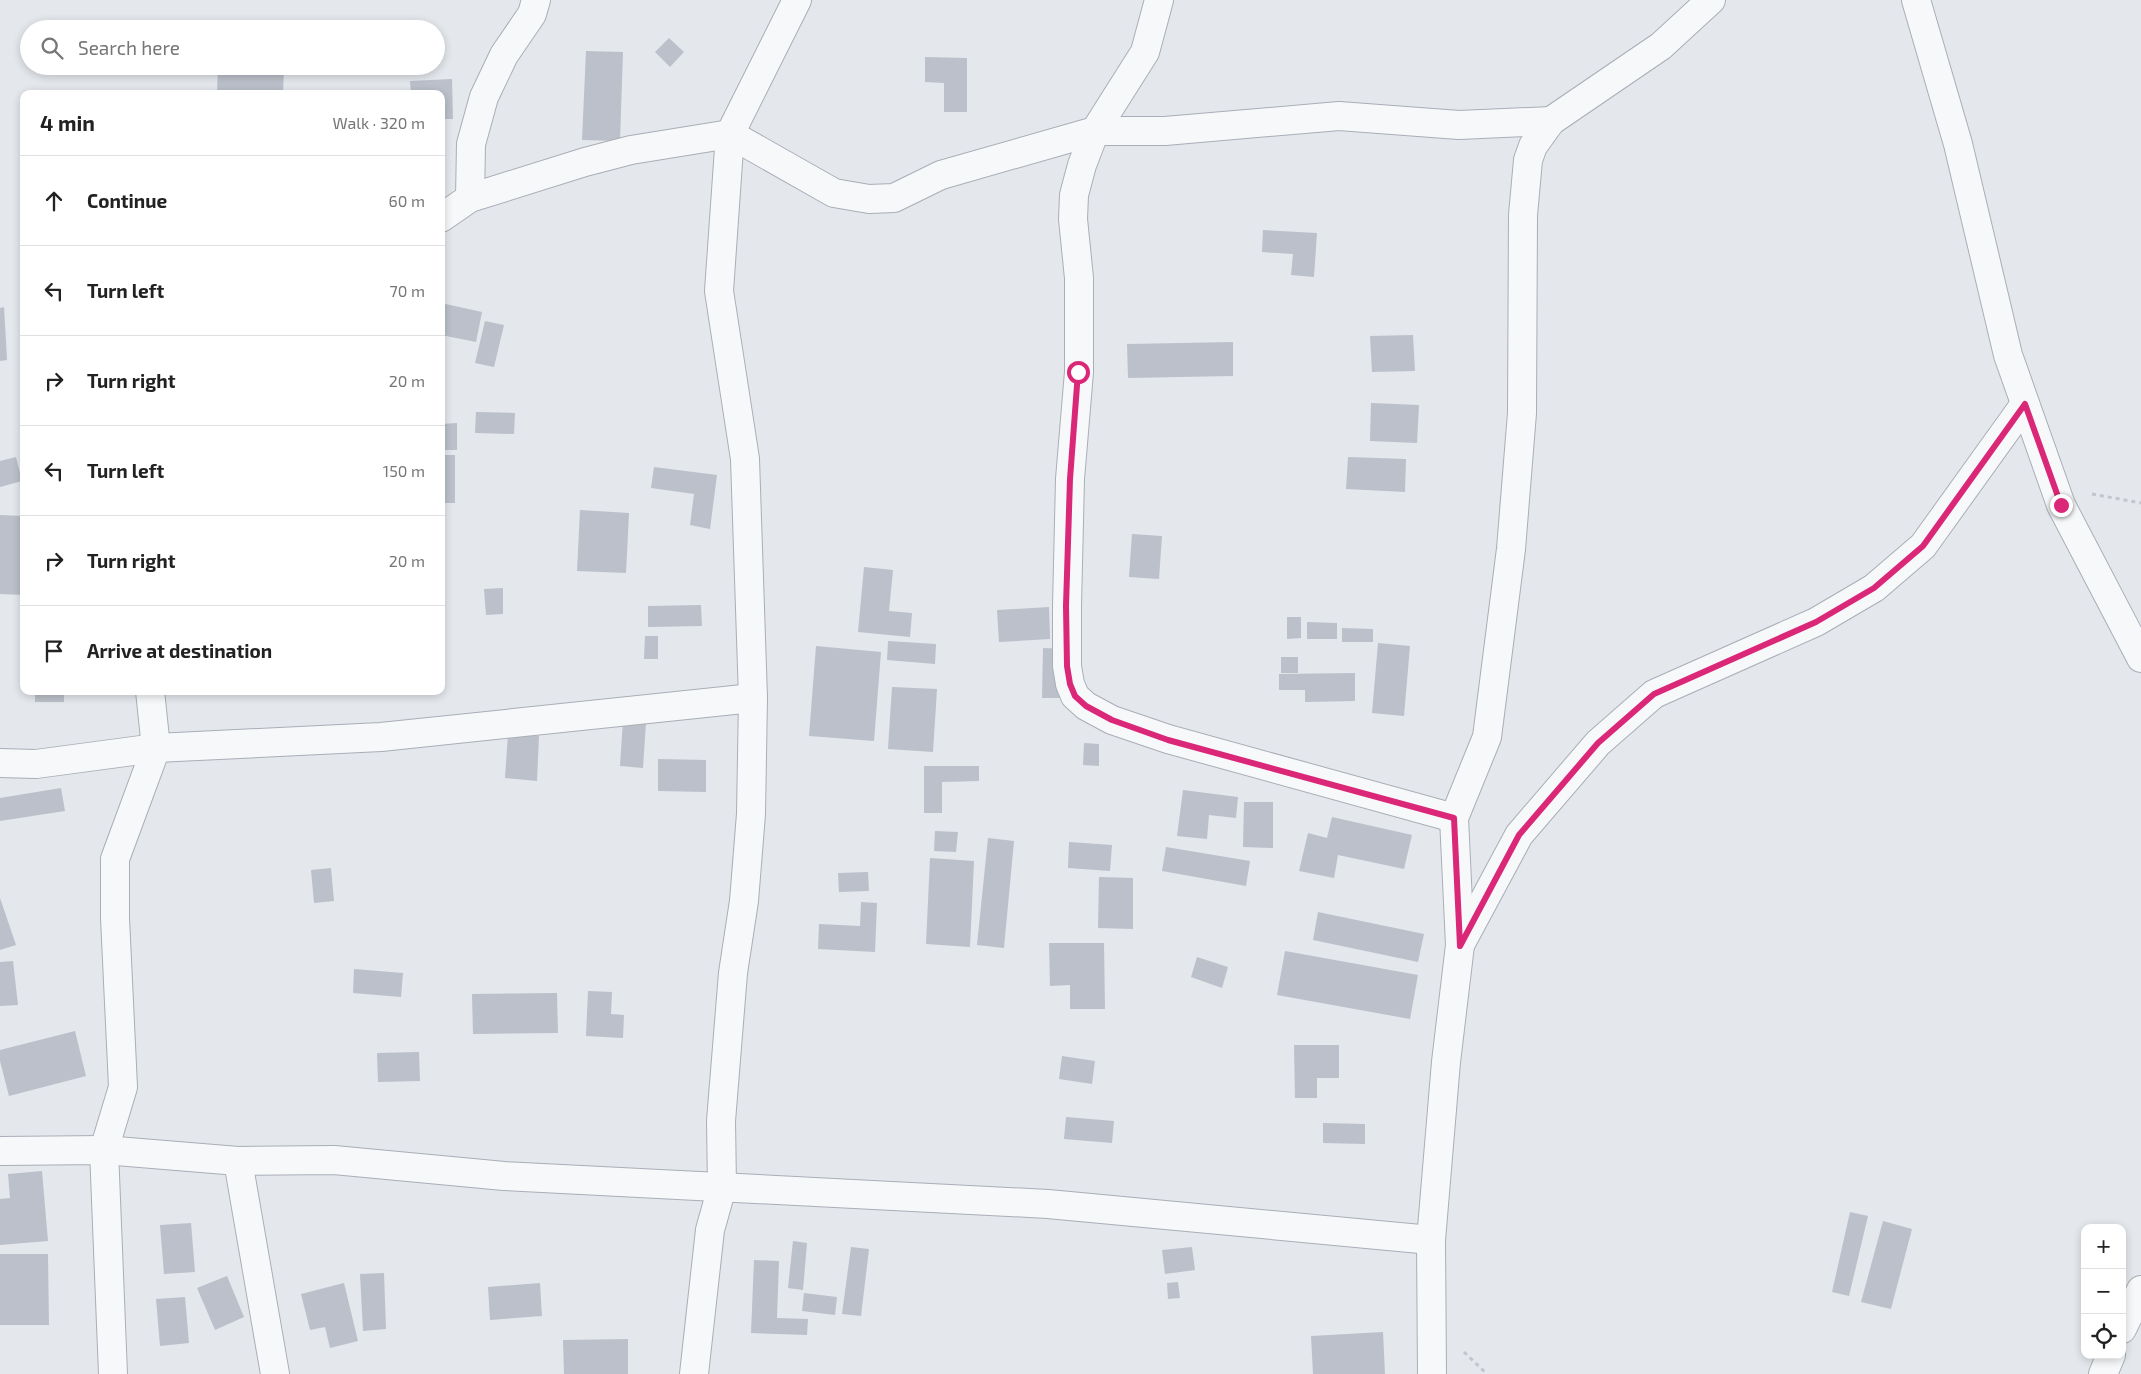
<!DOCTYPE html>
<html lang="en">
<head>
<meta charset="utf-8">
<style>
  body { margin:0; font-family:"Exo 2",sans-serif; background:#f2f2f2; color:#222 }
  .controls { position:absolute; right:15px; bottom:15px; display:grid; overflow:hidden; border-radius:10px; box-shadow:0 2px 8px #0003 }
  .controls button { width:45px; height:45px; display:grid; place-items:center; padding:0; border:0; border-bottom:1px solid #e0e0e0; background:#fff; color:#222; font:25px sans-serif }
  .stop { position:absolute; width:15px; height:15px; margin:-11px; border:4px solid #db2777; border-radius:50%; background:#fff }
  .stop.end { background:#db2777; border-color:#fff; box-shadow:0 1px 5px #0008 }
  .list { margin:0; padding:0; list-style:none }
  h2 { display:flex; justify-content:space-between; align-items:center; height:65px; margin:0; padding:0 20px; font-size:21px }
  h2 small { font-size:16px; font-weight:400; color:#767676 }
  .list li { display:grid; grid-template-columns:32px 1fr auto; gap:15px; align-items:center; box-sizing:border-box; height:90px; padding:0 20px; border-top:1px solid #e0e0e0 }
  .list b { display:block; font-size:19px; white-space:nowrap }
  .list em { font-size:16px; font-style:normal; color:#767676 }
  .icon { flex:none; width:28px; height:28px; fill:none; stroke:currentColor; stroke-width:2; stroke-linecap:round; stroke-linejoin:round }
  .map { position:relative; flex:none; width:2141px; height:1374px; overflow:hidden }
  .search { position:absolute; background:#fff; box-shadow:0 2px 8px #0003; left:20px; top:20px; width:425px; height:55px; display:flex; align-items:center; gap:12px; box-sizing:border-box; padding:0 18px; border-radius:28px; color:#767676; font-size:19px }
  .panel { position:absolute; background:#fff; box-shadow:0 2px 8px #0003; left:20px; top:90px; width:425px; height:605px; border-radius:10px }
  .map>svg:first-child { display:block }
  .building { fill:#bbc0ca }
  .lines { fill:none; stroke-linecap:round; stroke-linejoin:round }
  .minor-casing { stroke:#a9aeb7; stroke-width:30 }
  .path { stroke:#c2c5cb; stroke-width:3; stroke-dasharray:4 4; stroke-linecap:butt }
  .minor { stroke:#f7f8fa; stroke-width:28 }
  .route { stroke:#db2777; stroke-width:6 }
</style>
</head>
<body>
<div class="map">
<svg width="2141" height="1374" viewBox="0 0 2141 1374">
  <rect width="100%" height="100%" fill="#e4e7ec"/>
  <g class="building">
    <polygon points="669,38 684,52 670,67 655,52"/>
    <polygon points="586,51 623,52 620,141 582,140"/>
    <polygon points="925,57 967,58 967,112 944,112 944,83 925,82"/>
    <polygon points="218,66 284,66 283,94 217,94"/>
    <polygon points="452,79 453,119 441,119 441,94 411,94 410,81"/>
    <polygon points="1263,230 1317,233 1314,277 1291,275 1293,254 1262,252"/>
    <polygon points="441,303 482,312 476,342 441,335"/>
    <polygon points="4,307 7,360 0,361 0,308"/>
    <polygon points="485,321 504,325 494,367 475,363"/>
    <polygon points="1413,335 1415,371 1372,372 1370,336"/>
    <polygon points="1233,342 1233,376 1128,378 1127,344"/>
    <polygon points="1371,403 1419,405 1417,443 1370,441"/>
    <polygon points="476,412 515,413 514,434 475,433"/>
    <polygon points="457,423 457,450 441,450 441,424"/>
    <rect x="441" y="455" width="14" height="48"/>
    <polygon points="16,457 22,481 0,487 0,461"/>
    <polygon points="1348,457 1406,459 1405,492 1346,489"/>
    <polygon points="654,467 717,475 710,529 690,525 694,494 651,488"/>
    <polygon points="580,510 629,513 626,573 577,571"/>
    <polygon points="0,515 24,516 24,595 0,594"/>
    <polygon points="1132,534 1162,536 1159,579 1129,577"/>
    <polygon points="864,567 893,570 889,611 912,613 910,637 858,632"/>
    <polygon points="503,588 503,614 486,615 484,589"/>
    <polygon points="701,605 702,626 648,627 648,606"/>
    <polygon points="1049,607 1050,639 999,642 997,610"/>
    <polygon points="1287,617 1301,617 1301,638 1287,639"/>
    <polygon points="1307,622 1337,623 1337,639 1307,639"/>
    <polygon points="1342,628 1373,629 1373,642 1342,642"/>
    <polygon points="645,636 658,636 658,659 644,659"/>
    <polygon points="888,641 936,644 935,664 887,660"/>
    <polygon points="1378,643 1410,646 1404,716 1372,713"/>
    <polygon points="816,646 881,652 874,741 809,736"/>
    <polygon points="1043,648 1067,649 1065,698 1042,698"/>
    <rect x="1281" y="657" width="17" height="16"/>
    <polygon points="1355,673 1355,701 1305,702 1305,690 1279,690 1279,674"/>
    <polygon points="892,687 937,689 933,752 888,749"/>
    <rect x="35" y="691" width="29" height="11"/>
    <polygon points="623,720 646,722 643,768 620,766"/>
    <polygon points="508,734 539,736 537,781 505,778"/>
    <polygon points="1084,743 1099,744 1099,766 1083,765"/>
    <polygon points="658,759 706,760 706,792 658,791"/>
    <polygon points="924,766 979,766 979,781 942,782 942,813 924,813"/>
    <polygon points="61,788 65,811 0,821 0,798"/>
    <polygon points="1183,790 1238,797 1236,818 1209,815 1207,839 1177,836"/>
    <polygon points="1244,802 1273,802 1273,848 1243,847"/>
    <polygon points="1332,817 1412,835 1404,869 1338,855 1334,878 1299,871 1308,833 1327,838"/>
    <polygon points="935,831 958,832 956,852 934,851"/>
    <polygon points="988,838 1014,841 1004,948 977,945"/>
    <polygon points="1069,842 1112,845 1110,871 1068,868"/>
    <polygon points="1166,847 1250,861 1246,886 1162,871"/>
    <polygon points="930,858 974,861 970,947 926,944"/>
    <polygon points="331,868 334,901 314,903 311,870"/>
    <polygon points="868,872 869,891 839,892 838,873"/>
    <polygon points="1099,877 1133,878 1133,929 1098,928"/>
    <polygon points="0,898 16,945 0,950"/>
    <polygon points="861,902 877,903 875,952 818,949 819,924 860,926"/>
    <polygon points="1318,912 1424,934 1418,962 1313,940"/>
    <polygon points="1049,943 1104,943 1105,1009 1070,1009 1070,985 1050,986"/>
    <polygon points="1285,951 1418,975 1410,1019 1277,995"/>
    <polygon points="1197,957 1228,967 1222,988 1191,977"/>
    <polygon points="13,961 18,1005 0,1006 0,962"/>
    <polygon points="354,969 403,973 401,997 353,993"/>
    <polygon points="588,991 612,992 611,1014 624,1015 623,1038 586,1036"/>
    <polygon points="557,993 558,1033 473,1034 472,994"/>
    <polygon points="75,1031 86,1076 9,1096 0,1061 0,1050"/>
    <polygon points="1294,1045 1339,1045 1339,1078 1317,1078 1317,1098 1295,1098"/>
    <polygon points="419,1052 420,1081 378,1082 377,1053"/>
    <polygon points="1062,1056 1095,1061 1092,1084 1059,1079"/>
    <polygon points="1066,1117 1114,1121 1112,1143 1064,1139"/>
    <polygon points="1323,1123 1365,1124 1365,1144 1323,1143"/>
    <polygon points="42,1171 48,1241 0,1245 0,1199 10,1198 8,1174"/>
    <polygon points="1850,1212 1868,1216 1849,1296 1832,1292"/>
    <polygon points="1883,1221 1912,1229 1891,1309 1861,1302"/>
    <polygon points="191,1223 195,1272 164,1274 160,1225"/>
    <polygon points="793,1241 807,1243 803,1290 788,1288"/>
    <polygon points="851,1247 869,1249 861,1316 842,1314"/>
    <polygon points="1192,1247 1195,1270 1165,1274 1162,1250"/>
    <polygon points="0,1254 48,1254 49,1325 0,1325"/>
    <polygon points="754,1260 779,1261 777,1318 808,1319 807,1335 751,1333"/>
    <polygon points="384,1273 386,1329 363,1331 360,1274"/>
    <polygon points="227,1276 244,1317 215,1330 197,1288"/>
    <polygon points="1178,1282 1180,1298 1168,1299 1167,1283"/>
    <polygon points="344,1283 358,1341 330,1348 325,1327 310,1330 301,1294"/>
    <polygon points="540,1283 542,1316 490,1320 488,1287"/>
    <polygon points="804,1293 837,1297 835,1315 802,1311"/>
    <polygon points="185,1297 189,1343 160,1346 156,1299"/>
    <polygon points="1383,1332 1385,1374 1313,1374 1311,1336"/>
    <polygon points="628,1339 628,1374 564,1374 563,1340"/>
  </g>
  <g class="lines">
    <g class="minor-casing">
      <g id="minor">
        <polyline points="1159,0 1145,52 1095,131 1082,165 1074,195 1073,219 1079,278 1079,372 1070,479 1067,606 1067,666 1070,684 1075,696 1086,706 1112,720 1168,739 1454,818"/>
        <polyline points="1916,0 1958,144 2008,355 2061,505 2141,658"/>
        <polyline points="470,198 471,144 484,97 504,55 532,14 536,0"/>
        <polyline points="441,218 470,198 585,162 631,150 730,134 834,193 869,199 894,198 941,175 1095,131 1165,131 1339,116 1459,125 1551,121"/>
        <polyline points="0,763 36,764 156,748 381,737 753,698"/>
        <polyline points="1460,945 1519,835 1598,743 1654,694 1816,622 1874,588 1923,546 2025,404"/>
        <polyline points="0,1151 104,1150 238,1161 334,1160 504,1176 1048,1204 1431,1240"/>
        <polyline points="238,1161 275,1374"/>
        <polyline points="2122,1329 2141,1290"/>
        <polyline points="113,1374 104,1150 123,1087 115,918 115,859 156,748 150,691"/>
        <polyline points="694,1374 710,1230 722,1187 721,1121 733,973 744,901 751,814 753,698 745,459 719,291 730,134 797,0"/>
        <polyline points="1432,1374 1431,1240 1446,1062 1460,945 1454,818 1487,737 1511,549 1522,413 1523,215 1528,160 1533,146 1551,121 1661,46 1711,0"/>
        <polyline points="2103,1374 2111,1355"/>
      </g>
    </g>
    <g class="path">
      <polyline points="2092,494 2141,503"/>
      <polyline points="1464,1352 1487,1374"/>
    </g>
    <use href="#minor" class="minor"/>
  </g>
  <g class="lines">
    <polyline class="route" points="1078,372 1070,479 1066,606 1067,666 1070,684 1075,696 1086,706 1112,720 1168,740 1454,818 1460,946 1519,835 1598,743 1654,694 1816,622 1874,588 1923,546 2025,404 2061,505"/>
  </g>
</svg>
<div class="controls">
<button>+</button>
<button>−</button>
<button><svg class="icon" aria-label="locate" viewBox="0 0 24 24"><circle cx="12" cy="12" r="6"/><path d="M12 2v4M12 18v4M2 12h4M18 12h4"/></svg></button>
</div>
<div class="stop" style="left:1078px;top:372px"></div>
<div class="stop end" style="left:2061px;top:505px"></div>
<div class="search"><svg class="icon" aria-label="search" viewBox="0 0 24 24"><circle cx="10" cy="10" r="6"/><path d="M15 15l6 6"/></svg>Search here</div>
<section class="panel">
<h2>4 min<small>Walk · 320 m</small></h2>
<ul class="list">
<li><svg class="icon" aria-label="ahead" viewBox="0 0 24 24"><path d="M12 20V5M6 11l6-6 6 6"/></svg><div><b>Continue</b></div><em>60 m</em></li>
<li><svg class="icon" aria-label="left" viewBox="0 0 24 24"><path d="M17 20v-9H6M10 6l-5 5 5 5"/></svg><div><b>Turn left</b></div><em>70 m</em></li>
<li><svg class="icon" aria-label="right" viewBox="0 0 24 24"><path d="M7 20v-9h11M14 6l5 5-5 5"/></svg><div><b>Turn right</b></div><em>20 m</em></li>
<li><svg class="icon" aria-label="left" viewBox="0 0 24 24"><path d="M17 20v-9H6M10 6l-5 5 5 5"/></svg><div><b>Turn left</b></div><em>150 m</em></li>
<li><svg class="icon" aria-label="right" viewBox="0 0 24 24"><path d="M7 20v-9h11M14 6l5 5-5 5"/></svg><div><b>Turn right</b></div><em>20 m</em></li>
<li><svg class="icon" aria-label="arrive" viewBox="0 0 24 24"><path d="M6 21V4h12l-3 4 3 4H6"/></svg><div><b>Arrive at destination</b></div></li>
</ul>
</section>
</div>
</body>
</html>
